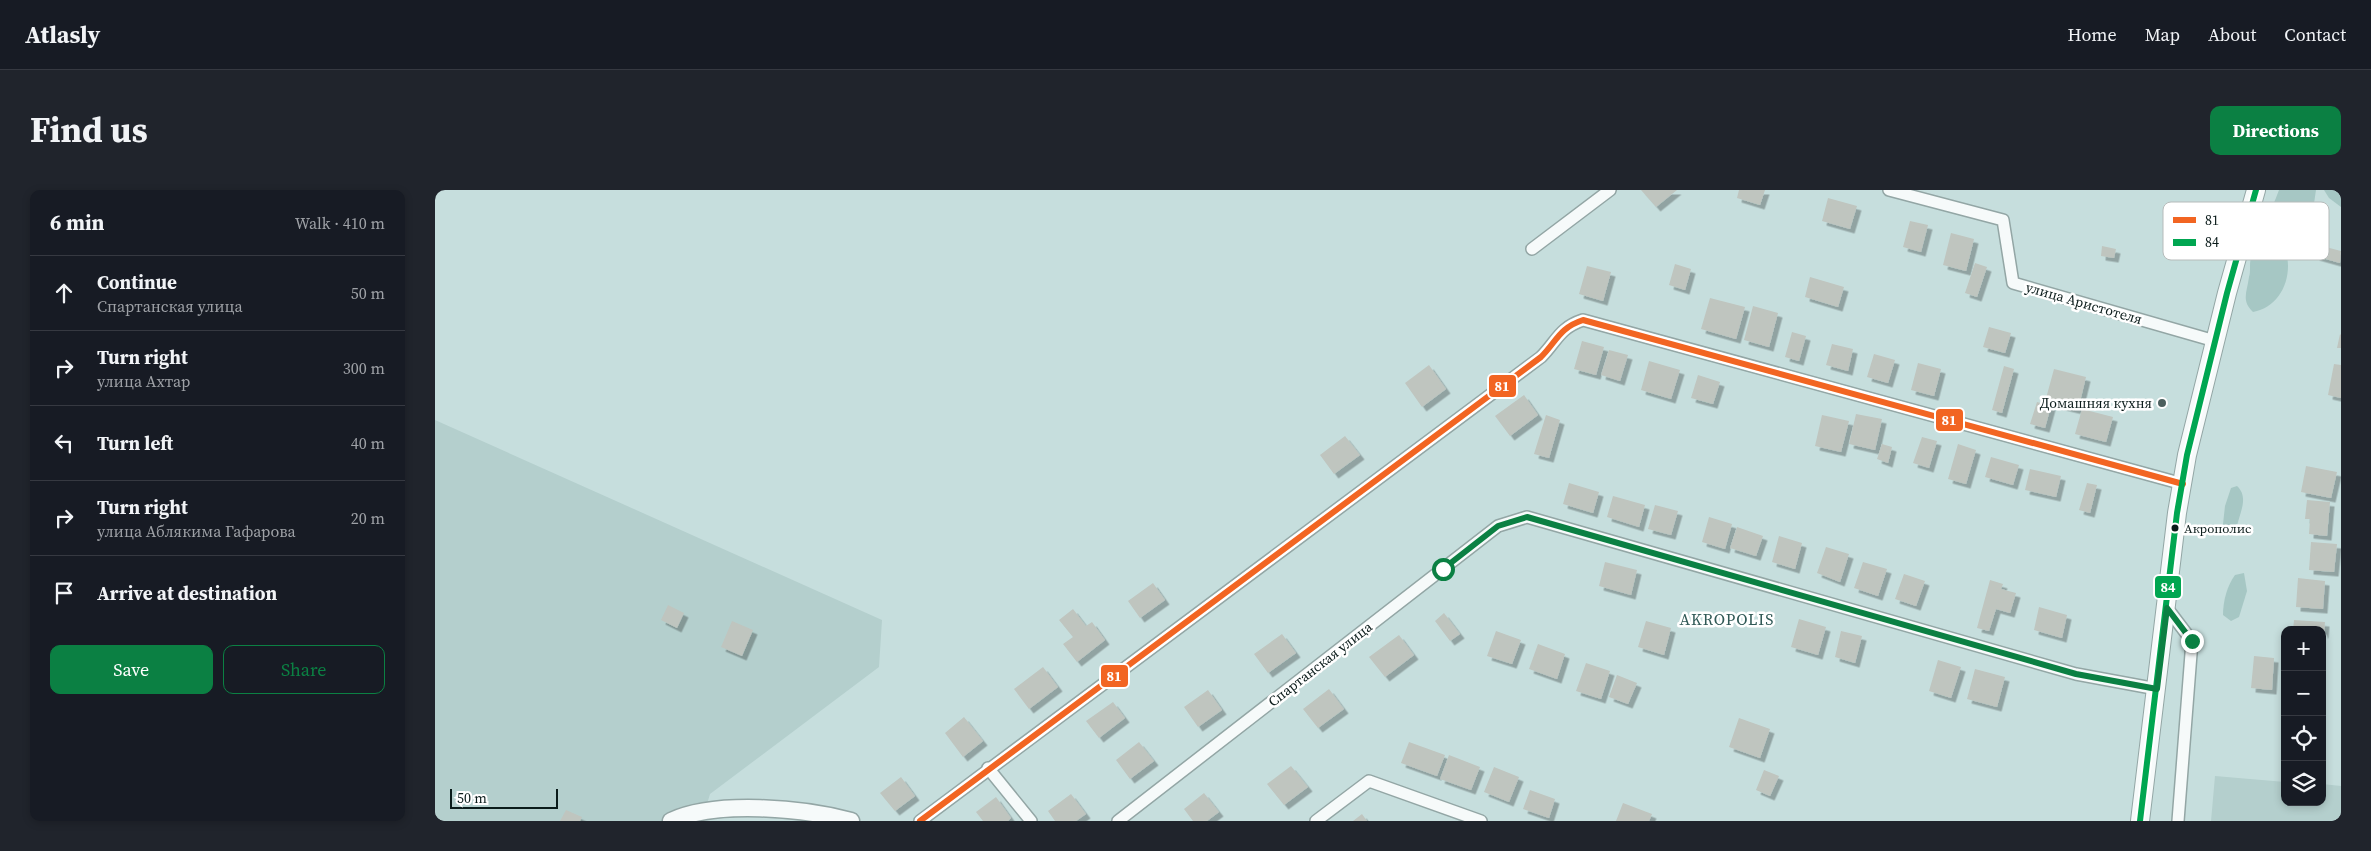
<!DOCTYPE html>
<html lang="en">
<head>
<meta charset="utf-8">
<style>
  body { margin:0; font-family:"Source Serif 4",serif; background:#20242c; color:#f1f3f6 }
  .controls { position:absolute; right:15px; bottom:15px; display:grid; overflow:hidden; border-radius:10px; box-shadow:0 2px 8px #0003 }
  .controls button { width:45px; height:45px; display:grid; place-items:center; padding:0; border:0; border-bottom:1px solid #363941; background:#171b24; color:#f1f3f6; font:25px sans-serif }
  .scale { position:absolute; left:15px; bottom:12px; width:108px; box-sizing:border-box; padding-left:5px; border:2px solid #0a1b1a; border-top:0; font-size:14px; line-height:18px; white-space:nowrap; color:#0a1b1a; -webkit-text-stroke:4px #fff; paint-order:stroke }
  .stop { position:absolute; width:15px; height:15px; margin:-11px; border:4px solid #0b8043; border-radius:50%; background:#fff }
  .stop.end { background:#0b8043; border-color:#fff; box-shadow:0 1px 5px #0008 }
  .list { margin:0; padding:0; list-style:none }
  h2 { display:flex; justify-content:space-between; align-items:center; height:65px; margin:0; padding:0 20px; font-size:21px }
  h2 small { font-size:16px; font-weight:400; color:#9ea1a6 }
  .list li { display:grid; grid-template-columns:32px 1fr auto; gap:15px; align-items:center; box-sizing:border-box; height:75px; padding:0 20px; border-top:1px solid #363941 }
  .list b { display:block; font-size:19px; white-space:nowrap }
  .list p { margin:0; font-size:16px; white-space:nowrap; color:#9ea1a6 }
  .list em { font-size:16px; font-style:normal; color:#9ea1a6 }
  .actions { display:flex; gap:10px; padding:15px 20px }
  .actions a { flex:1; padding:11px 0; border:1px solid #0b8043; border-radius:10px; text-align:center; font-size:18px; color:#0b8043 }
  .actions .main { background:#0b8043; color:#fff }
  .icon { flex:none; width:28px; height:28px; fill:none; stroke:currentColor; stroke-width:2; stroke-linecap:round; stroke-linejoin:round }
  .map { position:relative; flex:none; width:1906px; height:631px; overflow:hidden; border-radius:10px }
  header { display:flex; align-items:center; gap:30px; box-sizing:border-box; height:70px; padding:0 25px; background:#171b24; border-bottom:1px solid #363941 }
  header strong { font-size:24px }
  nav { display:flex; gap:28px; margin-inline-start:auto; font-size:18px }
  .intro { display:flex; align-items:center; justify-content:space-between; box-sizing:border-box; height:120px; padding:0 30px }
  h1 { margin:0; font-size:35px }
  .button { padding:12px 22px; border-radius:10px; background:#0b8043; color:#fff; font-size:18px; font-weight:700 }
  main { display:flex; gap:30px; padding:0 30px }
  aside { flex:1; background:#171b24; border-radius:10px; box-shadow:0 2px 8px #0003 }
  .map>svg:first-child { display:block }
  .green { fill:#b4cfcd }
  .forest { fill:#a6c7c4 }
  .building { fill:#bfc5bf; filter:url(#shadow) }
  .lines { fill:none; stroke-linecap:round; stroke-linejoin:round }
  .street-casing { stroke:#93a6a5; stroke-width:14 }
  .secondary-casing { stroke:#93a6a5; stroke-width:19 }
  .primary-casing { stroke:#93a6a5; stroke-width:20 }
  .street { stroke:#f6fafa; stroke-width:11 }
  .secondary { stroke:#f6fafa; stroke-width:16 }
  .primary { stroke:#f6fafa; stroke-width:18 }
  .bus-1-casing { stroke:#fff; stroke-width:10 }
  .bus-2-casing { stroke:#fff; stroke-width:10 }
  .bus-1 { stroke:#f26522; stroke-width:6 }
  .bus-2 { stroke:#00a651; stroke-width:6 }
  .route { stroke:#0b8043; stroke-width:6 }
  .poi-dot { fill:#4c5f5e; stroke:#fff; stroke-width:2 }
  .bus-dot { fill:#0a1b1a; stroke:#fff; stroke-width:2 }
  .labels { text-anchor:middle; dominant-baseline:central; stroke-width:5; stroke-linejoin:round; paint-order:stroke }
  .bus-label { font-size:13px; fill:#0a1b1a; stroke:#fff; text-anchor:start }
  .street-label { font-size:14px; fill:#0a1b1a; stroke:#fff }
  .poi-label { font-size:14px; fill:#0a1b1a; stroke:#fff; text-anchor:end }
  .quarter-label { font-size:16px; letter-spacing:1px; fill:#305956; stroke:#fff }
  .key { fill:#fff; stroke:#b6bbba; stroke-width:1 }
  .key-label { font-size:14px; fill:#0a1b1a }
  .line-badge { stroke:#fff; stroke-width:2 }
  .badge-label { font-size:14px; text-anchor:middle; font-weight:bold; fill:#fff }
</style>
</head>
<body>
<header>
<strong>Atlasly</strong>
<nav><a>Home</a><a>Map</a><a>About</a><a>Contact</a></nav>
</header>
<div class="intro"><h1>Find us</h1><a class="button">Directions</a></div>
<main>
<aside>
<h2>6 min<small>Walk · 410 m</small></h2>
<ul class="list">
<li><svg class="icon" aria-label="ahead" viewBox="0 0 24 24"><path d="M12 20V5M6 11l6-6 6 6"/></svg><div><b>Continue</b><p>Спартанская улица</p></div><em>50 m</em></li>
<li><svg class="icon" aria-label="right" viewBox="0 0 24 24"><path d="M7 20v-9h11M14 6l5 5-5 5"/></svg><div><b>Turn right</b><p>улица Ахтар</p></div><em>300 m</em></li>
<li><svg class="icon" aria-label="left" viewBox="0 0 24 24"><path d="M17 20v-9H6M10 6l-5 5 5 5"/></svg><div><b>Turn left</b></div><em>40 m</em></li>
<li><svg class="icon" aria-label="right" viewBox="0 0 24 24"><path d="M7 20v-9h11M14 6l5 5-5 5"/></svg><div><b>Turn right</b><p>улица Аблякима Гафарова</p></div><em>20 m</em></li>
<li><svg class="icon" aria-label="arrive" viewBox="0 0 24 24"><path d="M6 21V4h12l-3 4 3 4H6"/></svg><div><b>Arrive at destination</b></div></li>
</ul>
<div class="actions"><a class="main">Save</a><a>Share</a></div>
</aside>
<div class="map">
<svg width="1906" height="631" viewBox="0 0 1906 631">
  <defs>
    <filter id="shadow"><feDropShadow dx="4.5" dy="4.5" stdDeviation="0" flood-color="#0004"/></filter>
  </defs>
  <rect width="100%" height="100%" fill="#c6dedd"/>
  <g class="green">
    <polygon points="0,230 447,430 444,477 275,604 267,631 0,631"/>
    <polygon points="1780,586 1850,592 1850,612 1887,612 1887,594 1906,596 1906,631 1776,631"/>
  </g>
  <g class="forest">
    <path d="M1844,0h37c-2,13 -3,31 -16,39 -5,3 -9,4 -12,10 -4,8 0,18 0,27 0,22 -13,42 -35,46 -12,-11 -6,-20 -4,-35 2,-6 0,-13 2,-19 6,-24 20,-45 28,-68z"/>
    <polygon points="1889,0 1906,0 1906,17 1894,8"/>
    <path d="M1802,296c12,11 3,26 0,40l-8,5 -6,-7 2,-18 6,-18z"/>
    <path d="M1809,383l3,18 -8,26 -8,4 -8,-6c0,-14 4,-29 12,-40z"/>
  </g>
  <g class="building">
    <polygon points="1206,0 1242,0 1221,17"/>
    <polygon points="1304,0 1330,0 1325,15 1302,8"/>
    <polygon points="1393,8 1422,16 1415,39 1387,31"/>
    <polygon points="1475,31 1493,35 1486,62 1468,57"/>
    <polygon points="1516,43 1539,49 1531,81 1508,75"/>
    <polygon points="1883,55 1906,61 1905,73 1880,66"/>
    <polygon points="1667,56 1681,59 1679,68 1666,66"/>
    <polygon points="1540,73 1552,77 1542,107 1530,103"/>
    <polygon points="1240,74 1256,79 1250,100 1234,95"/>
    <polygon points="1152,76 1176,82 1168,111 1144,104"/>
    <polygon points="1375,87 1409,97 1403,117 1370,107"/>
    <polygon points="1275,108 1310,117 1301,149 1266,139"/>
    <polygon points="1318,116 1343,123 1334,157 1309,150"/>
    <polygon points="1554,137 1576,143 1570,163 1548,157"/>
    <polygon points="1357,142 1371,146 1364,171 1350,167"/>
    <polygon points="1905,144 1906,145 1906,158 1902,158"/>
    <polygon points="1147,151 1169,157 1161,185 1139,179"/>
    <polygon points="1397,154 1418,159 1413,181 1391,175"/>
    <polygon points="1174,160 1193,165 1185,191 1166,185"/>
    <polygon points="1439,164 1460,170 1453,193 1432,187"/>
    <polygon points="1214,171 1245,180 1236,209 1206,200"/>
    <polygon points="1483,173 1506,179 1499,206 1476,200"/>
    <polygon points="1899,174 1906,175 1906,208 1893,205"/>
    <polygon points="994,175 1011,199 987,217 970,193"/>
    <polygon points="1569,176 1579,179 1567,223 1557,220"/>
    <polygon points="1619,179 1651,187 1643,220 1610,212"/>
    <polygon points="1263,185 1285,192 1278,214 1256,208"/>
    <polygon points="1089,205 1103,225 1075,246 1060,226"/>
    <polygon points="1602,212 1616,216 1610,238 1595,234"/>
    <polygon points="1647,219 1678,227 1671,252 1640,244"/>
    <polygon points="1421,224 1447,229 1440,260 1414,254"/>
    <polygon points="1111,225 1125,230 1114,268 1099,264"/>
    <polygon points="1387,225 1414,231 1406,262 1380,256"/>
    <polygon points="910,246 925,265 899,284 885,265"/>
    <polygon points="1487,247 1502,251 1494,278 1478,273"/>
    <polygon points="1447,254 1457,257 1453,273 1442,269"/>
    <polygon points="1523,254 1541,260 1531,294 1513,289"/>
    <polygon points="1556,267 1584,275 1578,295 1550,287"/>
    <polygon points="1871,276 1902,282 1896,308 1866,302"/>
    <polygon points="1595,279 1626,286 1621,307 1590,300"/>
    <polygon points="1134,293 1164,302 1158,323 1128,314"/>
    <polygon points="1652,293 1662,295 1655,323 1644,320"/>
    <polygon points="1178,306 1210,315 1204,337 1172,327"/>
    <polygon points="1872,310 1895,312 1892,346 1874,344 1875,329 1870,329"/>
    <polygon points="1220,315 1243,321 1236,345 1213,339"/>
    <polygon points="1274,327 1297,334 1290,359 1267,352"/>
    <polygon points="1302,337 1328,346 1321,366 1295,358"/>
    <polygon points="1344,346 1367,353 1360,379 1337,372"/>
    <polygon points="1876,352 1902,354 1899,382 1874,380"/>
    <polygon points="1391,357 1414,364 1405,392 1382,383"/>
    <polygon points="1170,372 1202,380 1196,405 1164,396"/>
    <polygon points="1428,372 1452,379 1443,406 1419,398"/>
    <polygon points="1469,384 1490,391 1481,416 1460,409"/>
    <polygon points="1863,388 1890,391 1888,419 1861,417"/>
    <polygon points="1555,390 1568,394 1566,399 1581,403 1575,423 1561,419 1554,441 1542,438"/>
    <polygon points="718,393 730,410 705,428 693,411"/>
    <polygon points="233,415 249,423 242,438 226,430"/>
    <polygon points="1604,417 1632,425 1627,448 1599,440"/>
    <polygon points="638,419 651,436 657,432 670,450 642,472 628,454 638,447 624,430"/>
    <polygon points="1009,423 1025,444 1015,451 1000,431"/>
    <polygon points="1364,429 1391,437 1383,465 1356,457"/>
    <polygon points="1859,430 1890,432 1889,445 1887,440 1858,440"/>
    <polygon points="297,431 318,440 307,466 286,457"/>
    <polygon points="1211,431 1236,438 1229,465 1203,457"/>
    <polygon points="1061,441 1086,450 1077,474 1052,466"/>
    <polygon points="1406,441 1427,446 1420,473 1400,467"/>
    <polygon points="847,444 861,463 833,483 819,464"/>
    <polygon points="964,445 979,465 950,487 934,467"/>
    <polygon points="1103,454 1130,464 1122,489 1094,479"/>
    <polygon points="1819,466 1839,468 1837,500 1816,498"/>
    <polygon points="1503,470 1526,477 1516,508 1494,501"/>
    <polygon points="1151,473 1175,481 1166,509 1141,501"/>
    <polygon points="608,477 623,497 594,519 579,499"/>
    <polygon points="1540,479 1570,487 1562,517 1532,509"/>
    <polygon points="1182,485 1202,493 1193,514 1174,507"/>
    <polygon points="894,499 909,519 883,538 868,519"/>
    <polygon points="773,500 787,520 763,537 749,517"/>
    <polygon points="678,512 690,528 664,548 651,531"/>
    <polygon points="529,527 548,551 528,567 510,543"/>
    <polygon points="1304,528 1335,539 1325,568 1294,557"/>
    <polygon points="704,552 719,571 695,589 681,570"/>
    <polygon points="974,552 1010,565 1002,586 966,573"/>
    <polygon points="1014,565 1045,577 1036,600 1005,589"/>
    <polygon points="856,576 873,597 849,615 832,594"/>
    <polygon points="1059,577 1084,587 1074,612 1049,602"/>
    <polygon points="1329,580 1344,586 1335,606 1321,600"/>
    <polygon points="466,587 480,606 460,621 445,603"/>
    <polygon points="1095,600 1120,609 1114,628 1088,619"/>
    <polygon points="769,603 784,622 772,631 758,631 749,619"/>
    <polygon points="636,604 651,624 641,631 620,631 613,621"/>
    <polygon points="561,607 576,628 573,631 548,631 541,622"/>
    <polygon points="1188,613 1217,624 1214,631 1181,631"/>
    <polygon points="131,620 147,627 145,631 125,631"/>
    <polygon points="927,624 932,631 918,631"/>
  </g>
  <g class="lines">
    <g class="street-casing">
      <g id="street">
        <polyline points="1454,0 1568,30 1578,93 1780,151"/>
        <polyline points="1097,59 1175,0"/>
        <polyline points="1732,418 1757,451 1743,631"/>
        <polyline points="553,578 596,631"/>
        <path d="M485,631l621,-464c16,-16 18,-29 42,-37l600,164"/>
        <polyline points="683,631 1063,336 1092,327 1641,484 1722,499"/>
        <polyline points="881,631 934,591 1046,631"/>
      </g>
    </g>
    <g class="secondary-casing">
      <path id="secondary" d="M236,631c45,-21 132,-13 180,0"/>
    </g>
    <g class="primary-casing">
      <polyline id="primary" points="1705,631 1742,323 1752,265 1792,103 1821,0"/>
    </g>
    <use href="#street" class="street"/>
    <use href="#secondary" class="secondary"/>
    <use href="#primary" class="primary"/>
    <g class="bus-1-casing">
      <path id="bus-1" d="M485,631l621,-464c16,-16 18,-29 42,-37l600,164"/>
    </g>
    <g class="bus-2-casing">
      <polyline id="bus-2" points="1705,631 1742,323 1752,265 1792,103 1821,0"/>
    </g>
    <use href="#bus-1" class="bus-1"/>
    <use href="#bus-2" class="bus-2"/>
  </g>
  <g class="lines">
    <polyline class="route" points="1008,379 1063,336 1092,327 1641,484 1722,499 1732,418 1757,451"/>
  </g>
  <circle class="poi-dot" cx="1727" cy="213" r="5"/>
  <circle class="bus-dot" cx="1740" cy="338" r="4.5"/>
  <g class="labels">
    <g class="bus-label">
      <text x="1749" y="338">Акрополис</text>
    </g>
    <g class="street-label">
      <text transform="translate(1649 113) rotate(16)">улица Аристотеля</text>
      <text transform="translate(885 474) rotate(-38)">Спартанская улица</text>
    </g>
    <g class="poi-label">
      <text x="1717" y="213">Домашняя кухня</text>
    </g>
    <g class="quarter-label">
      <text x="1292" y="429">AKROPOLIS</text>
    </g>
  </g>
  <rect x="1728" y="12" width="166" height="58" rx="8" class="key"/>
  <rect x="1738" y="27" width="23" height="6" fill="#f26522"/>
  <rect x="1738" y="49" width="23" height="7" fill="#00a651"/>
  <g class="key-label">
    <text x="1770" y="35">81</text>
    <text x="1770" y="57">84</text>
  </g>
  <g class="line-badge">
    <rect x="1053" y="184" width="29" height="24" rx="5" fill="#f26522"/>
    <rect x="1500" y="218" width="29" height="24" rx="5" fill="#f26522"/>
    <rect x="1719" y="385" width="28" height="24" rx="5" fill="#00a651"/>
    <rect x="665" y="474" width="29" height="24" rx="5" fill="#f26522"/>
  </g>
  <g class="badge-label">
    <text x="1067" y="201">81</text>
    <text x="1514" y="235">81</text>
    <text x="1733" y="402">84</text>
    <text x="679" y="491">81</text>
  </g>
</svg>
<div class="controls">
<button>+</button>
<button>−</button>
<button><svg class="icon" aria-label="locate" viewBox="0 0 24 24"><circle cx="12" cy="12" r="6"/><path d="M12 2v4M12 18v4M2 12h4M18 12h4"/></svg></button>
<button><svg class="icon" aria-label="layers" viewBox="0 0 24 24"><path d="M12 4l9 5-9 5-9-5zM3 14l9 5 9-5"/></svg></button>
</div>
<div class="scale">50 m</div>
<div class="stop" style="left:1008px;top:379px"></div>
<div class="stop end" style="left:1757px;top:451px"></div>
</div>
</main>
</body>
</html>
